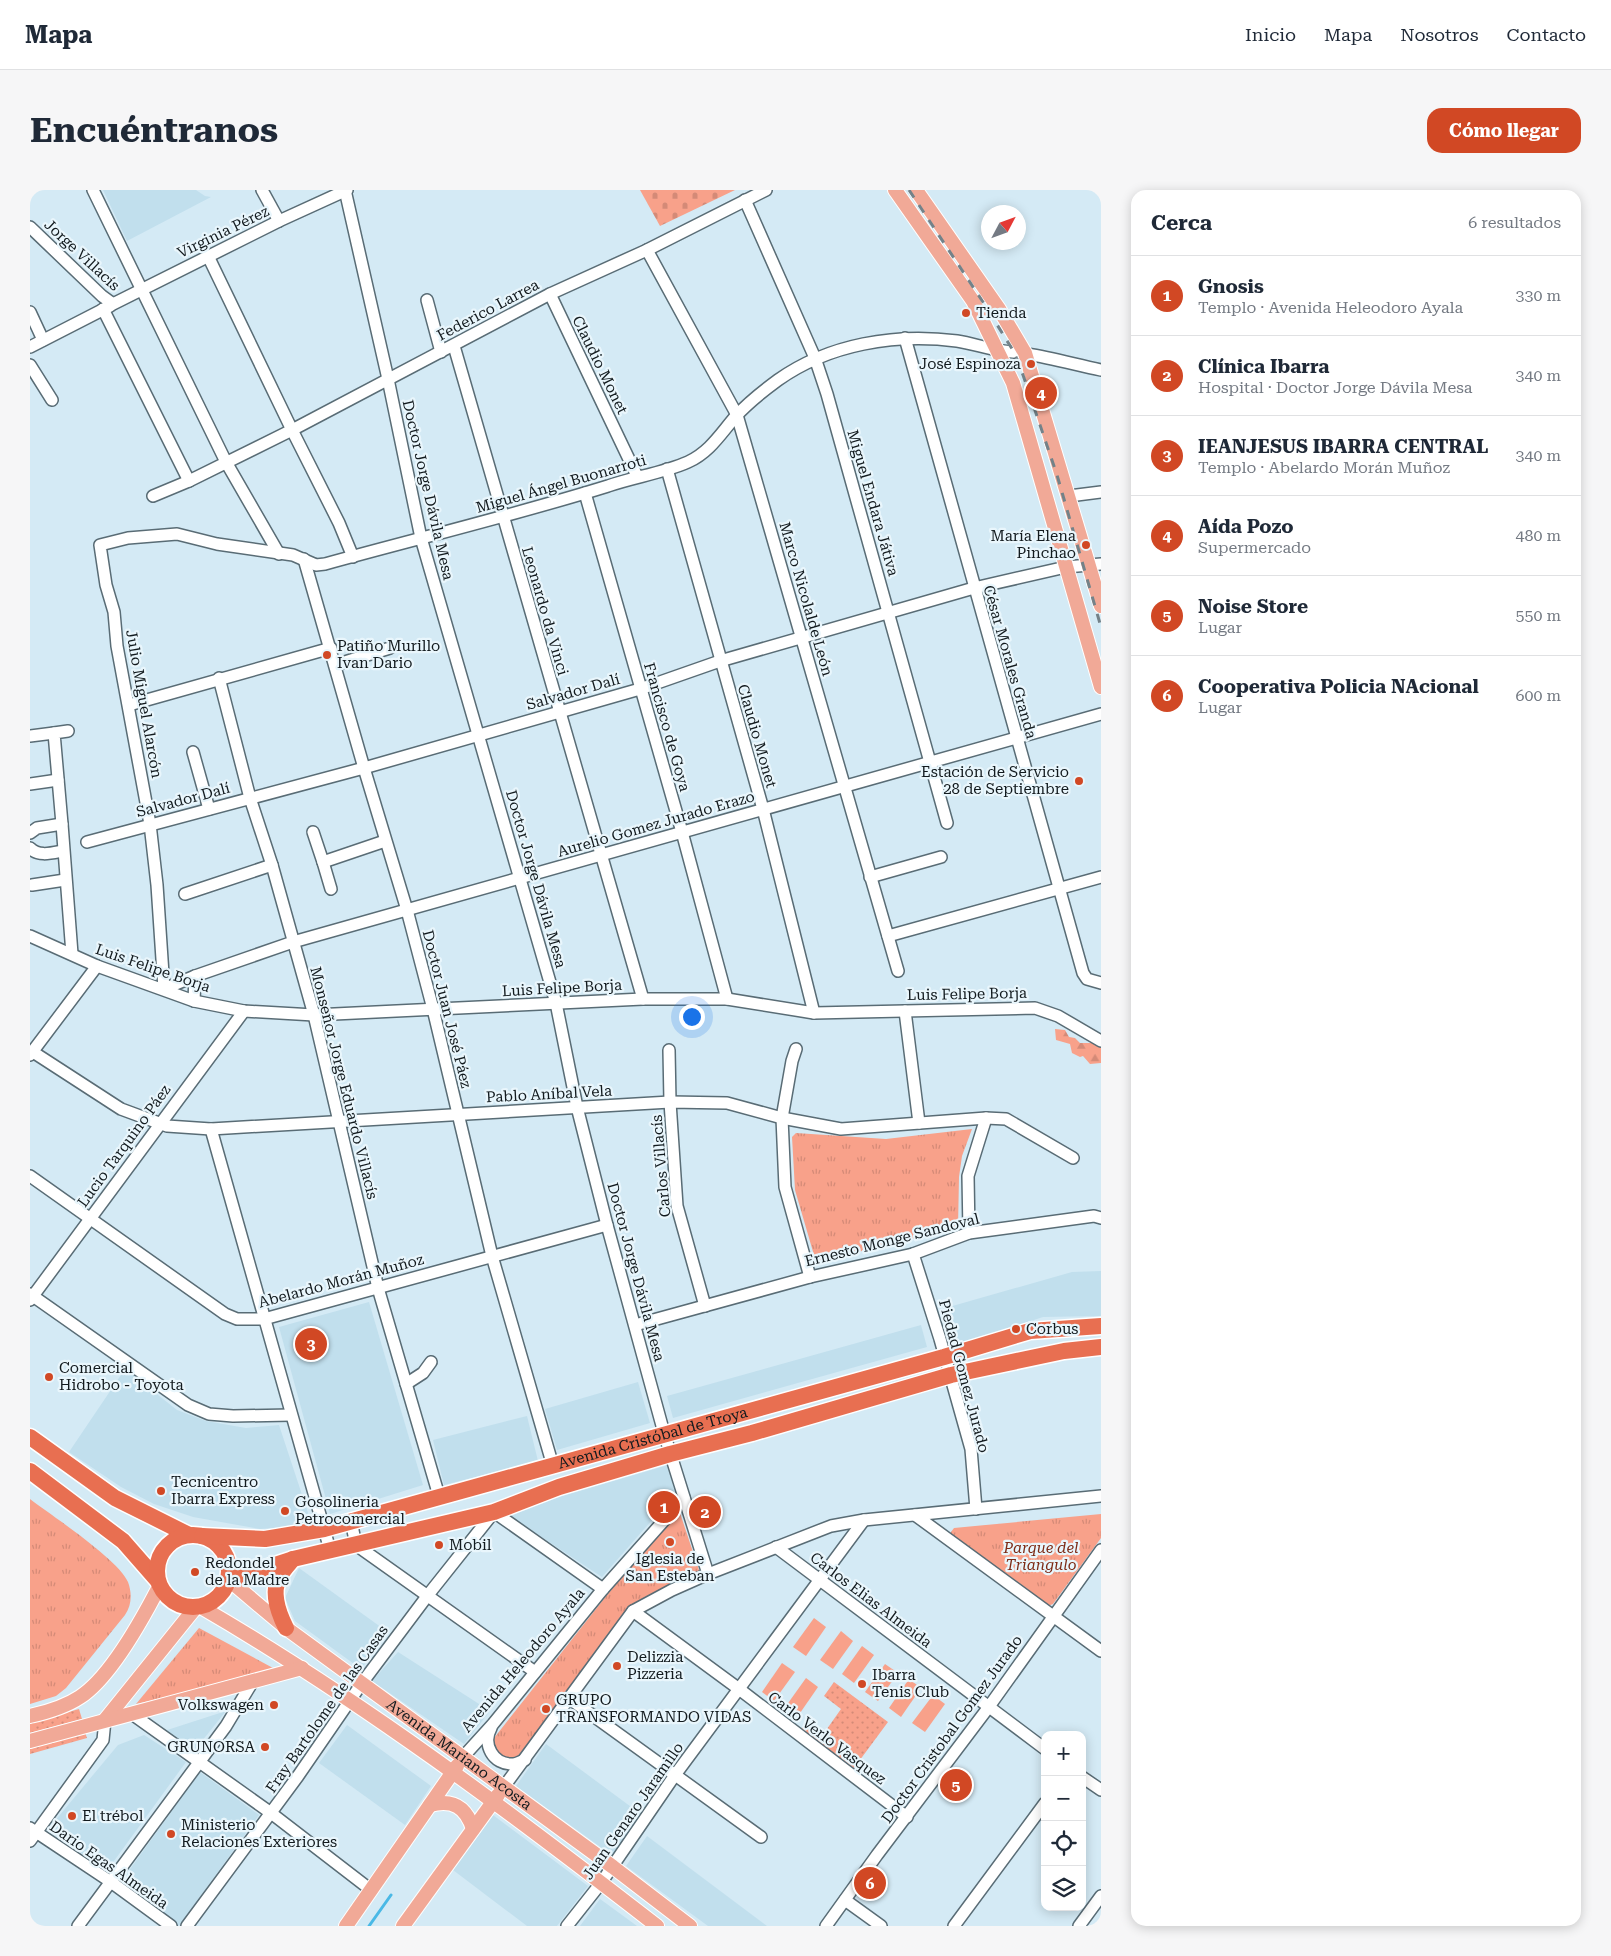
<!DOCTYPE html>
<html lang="es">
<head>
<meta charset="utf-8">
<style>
  body { margin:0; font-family:"Roboto Serif",serif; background:#f6f6f7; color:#1f2937 }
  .controls { position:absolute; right:15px; bottom:15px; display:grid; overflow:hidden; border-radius:10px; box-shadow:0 2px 12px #0003 }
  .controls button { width:45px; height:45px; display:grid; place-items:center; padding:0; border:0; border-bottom:1px solid #e0e1e3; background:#fff; color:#1f2937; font:25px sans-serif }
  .compass { position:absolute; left:951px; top:15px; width:45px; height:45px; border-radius:50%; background:#fff; box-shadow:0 2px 12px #0003; rotate:49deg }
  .you { position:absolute; left:661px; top:826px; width:18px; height:18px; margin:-12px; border:4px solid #fff; border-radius:50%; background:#1a73e8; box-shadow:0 0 0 8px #1a73e833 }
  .badge { display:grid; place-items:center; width:32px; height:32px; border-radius:50%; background:#d14824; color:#fff; font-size:16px; font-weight:700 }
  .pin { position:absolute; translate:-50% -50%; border:2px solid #fff; box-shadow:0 1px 5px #0006 }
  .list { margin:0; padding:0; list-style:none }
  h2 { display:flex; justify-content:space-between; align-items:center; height:65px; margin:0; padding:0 20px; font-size:21px }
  h2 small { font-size:16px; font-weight:400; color:#747a83 }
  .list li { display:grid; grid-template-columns:32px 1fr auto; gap:15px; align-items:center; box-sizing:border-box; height:80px; padding:0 20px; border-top:1px solid #e0e1e3 }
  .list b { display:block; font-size:19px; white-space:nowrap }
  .list p { margin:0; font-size:16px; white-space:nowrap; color:#747a83 }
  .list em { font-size:16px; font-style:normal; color:#747a83 }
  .icon { flex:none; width:28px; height:28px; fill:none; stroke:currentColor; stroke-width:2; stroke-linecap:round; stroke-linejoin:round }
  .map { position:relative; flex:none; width:1071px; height:1736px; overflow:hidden; border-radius:15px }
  header { display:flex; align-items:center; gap:30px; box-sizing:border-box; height:70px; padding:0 25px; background:#fff; border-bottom:1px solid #e0e1e3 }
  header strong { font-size:24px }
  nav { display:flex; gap:28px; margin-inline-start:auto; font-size:18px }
  .intro { display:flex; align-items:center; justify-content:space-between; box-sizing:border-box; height:120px; padding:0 30px }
  h1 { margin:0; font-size:35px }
  .button { padding:12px 22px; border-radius:15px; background:#d14824; color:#fff; font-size:18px; font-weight:700 }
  main { display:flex; gap:30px; padding:0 30px }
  aside { flex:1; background:#fff; border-radius:15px; box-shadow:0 2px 12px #0003 }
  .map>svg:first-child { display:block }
  .built { fill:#c1dfed }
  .grass { fill:url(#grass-dots) }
  .forest { fill:url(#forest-firs) }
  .cemetery { fill:url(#cemetery-stones) }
  .park { fill:url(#park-tufts) }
  .pitch { fill:#f8a18a }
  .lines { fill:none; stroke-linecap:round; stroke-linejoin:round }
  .stream { stroke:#4ab9e6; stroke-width:3 }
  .minor-casing { stroke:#596c75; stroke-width:14 }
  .major-casing { stroke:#fff; stroke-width:16 }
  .highway-casing { stroke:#fff; stroke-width:19 }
  .minor { stroke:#fff; stroke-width:11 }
  .major { stroke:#f1a997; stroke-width:14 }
  .highway { stroke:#e86f51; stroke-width:16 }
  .rail { stroke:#738289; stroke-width:3; stroke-dasharray:9 9; stroke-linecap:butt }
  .poi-dot { fill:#d14824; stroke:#e9f6fc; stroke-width:2 }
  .labels { text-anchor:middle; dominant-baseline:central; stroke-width:4.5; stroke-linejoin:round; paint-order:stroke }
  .street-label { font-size:15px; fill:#121a1e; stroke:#e9f6fc }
  .poi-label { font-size:15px; fill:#121a1e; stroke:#e9f6fc; text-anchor:start }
  .park-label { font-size:15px; font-style:italic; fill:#7d2a15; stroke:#e9f6fc }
</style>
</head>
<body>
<header>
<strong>Mapa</strong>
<nav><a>Inicio</a><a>Mapa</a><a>Nosotros</a><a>Contacto</a></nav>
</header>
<div class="intro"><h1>Encuéntranos</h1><a class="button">Cómo llegar</a></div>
<main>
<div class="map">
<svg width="1071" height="1736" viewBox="0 0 1071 1736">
  <defs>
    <pattern id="grass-dots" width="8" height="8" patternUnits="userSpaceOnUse" patternTransform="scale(1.25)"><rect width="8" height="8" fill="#f8a18a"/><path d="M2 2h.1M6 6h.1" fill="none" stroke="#d48a77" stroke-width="1.8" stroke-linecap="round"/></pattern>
    <pattern id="forest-firs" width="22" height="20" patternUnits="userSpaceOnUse" patternTransform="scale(1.25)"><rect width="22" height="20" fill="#f8a18a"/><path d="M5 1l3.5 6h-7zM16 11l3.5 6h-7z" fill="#d48a77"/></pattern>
    <pattern id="cemetery-stones" width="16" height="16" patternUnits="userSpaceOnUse" patternTransform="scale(1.25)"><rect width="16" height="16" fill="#f8a18a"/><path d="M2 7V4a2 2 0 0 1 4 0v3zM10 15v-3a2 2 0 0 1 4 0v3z" fill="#d48a77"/></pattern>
    <pattern id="park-tufts" width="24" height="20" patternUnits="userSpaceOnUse" patternTransform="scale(1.25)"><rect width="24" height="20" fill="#f8a18a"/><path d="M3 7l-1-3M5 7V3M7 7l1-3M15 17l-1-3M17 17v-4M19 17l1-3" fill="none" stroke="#d48a77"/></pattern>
  </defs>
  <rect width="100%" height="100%" fill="#d4eaf5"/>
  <g class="built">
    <polygon points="73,0 166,0 175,6 181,7 97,51"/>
    <polygon points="1071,1081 1071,1126 1013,1127 922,1157 912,1119 1042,1082"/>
    <polygon points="339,1112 393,1295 300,1324 249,1137"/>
    <polygon points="891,1135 897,1157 643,1228 637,1206"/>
    <polygon points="95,1179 147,1220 176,1231 216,1238 249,1235 282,1335 230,1339 163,1327 124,1314 91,1297 39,1262"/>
    <polygon points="608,1192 620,1233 527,1260 515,1219"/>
    <polygon points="497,1226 508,1271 414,1295 403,1250"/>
    <polygon points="638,1275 645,1304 572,1387 475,1323"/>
    <polygon points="269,1378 359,1443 331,1479 265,1431 255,1408"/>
    <polygon points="368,1462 460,1521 434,1554 342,1491"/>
    <polygon points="196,1521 164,1561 131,1542"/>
    <polygon points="317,1535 401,1596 375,1635 289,1573"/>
    <polygon points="114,1545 156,1572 76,1682 19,1638 88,1555"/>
    <polygon points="516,1554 612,1625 583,1666 486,1596"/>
    <polygon points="170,1582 229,1625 149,1736 90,1693"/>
    <polygon points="463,1625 558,1696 527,1736 497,1736 423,1680"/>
    <polygon points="617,1646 737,1736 678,1736 596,1676"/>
    <polygon points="570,1709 607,1736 550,1736"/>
  </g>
  <g class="grass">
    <polygon points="804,1492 858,1532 824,1578 771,1540 775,1534 792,1546 811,1519 794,1506"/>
    <polygon points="49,1519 52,1529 0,1543 0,1533"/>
    <polygon points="55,1542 57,1548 0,1564 0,1557"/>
  </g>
  <polygon class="forest" points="1025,839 1035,840 1039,847 1045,848 1050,853 1065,853 1071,858 1071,873 1060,874 1053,866 1050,867 1042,863 1040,854 1026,850"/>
  <polygon class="cemetery" points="610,0 705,0 630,36"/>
  <g class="park">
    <polygon points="942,939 932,966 929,987 928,1038 786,1072 765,1000 762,947 766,943 856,949"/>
    <path d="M0,1309c21,16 89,61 98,83 4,11 4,23 -3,33l-59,73 -10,8 -26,8z"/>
    <polygon points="649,1320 670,1383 602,1417 492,1561 486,1568 475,1571 461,1557 464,1548 577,1405"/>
    <polygon points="1071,1324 1071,1348 1023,1414 1018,1416 921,1346 921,1342 924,1338"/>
    <polygon points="169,1438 243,1478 237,1484 106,1514"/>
  </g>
  <g class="pitch">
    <polygon points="784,1428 796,1437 776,1466 763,1457"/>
    <polygon points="811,1441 823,1451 803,1479 790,1470"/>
    <polygon points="832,1456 844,1465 824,1493 812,1484"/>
    <polygon points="752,1473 765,1482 744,1511 732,1502"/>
    <polygon points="855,1474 868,1483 848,1511 835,1502"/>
    <polygon points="776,1488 788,1497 768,1526 756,1516"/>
    <polygon points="879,1489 891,1498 871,1527 859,1518"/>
    <polygon points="903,1505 915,1514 895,1542 882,1533"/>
  </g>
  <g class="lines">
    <polyline class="stream" points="339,1736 361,1705"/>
    <g class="minor-casing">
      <g id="minor">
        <polyline points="63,0 196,272 249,364"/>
        <polyline points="232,0 249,31"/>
        <polyline points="315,0 358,189 391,348 526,813 547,917 577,1035 634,1243 678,1384"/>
        <polyline points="715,10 785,168 797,204 917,633"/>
        <polyline points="0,37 72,106 83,114 249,31 317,0"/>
        <polyline points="617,60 707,225 868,781"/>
        <polyline points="178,66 262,240 309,333 323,367"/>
        <polyline points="520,104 607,286"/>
        <polyline points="397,110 411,162"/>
        <polyline points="73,119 159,291"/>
        <polyline points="0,122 13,150"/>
        <polyline points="875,148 1053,783 1057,789 1071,793"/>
        <polyline points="424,156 613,809"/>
        <polyline points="0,157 80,116"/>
        <polyline points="0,175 22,210"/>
        <path d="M1071,180c-24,-5 -49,-12 -74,-16 -9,-2 -19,-2 -29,-4 -13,-2 -27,-7 -41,-9 -62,-8 -128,3 -179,39 -15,11 -30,23 -42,36 -15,17 -26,36 -48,46 -25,11 -54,15 -80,24 -93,29 -189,52 -283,78l-9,1 -23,-10 -76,-11 -40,-10 -49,4 -28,7 6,40 8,27 3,34 33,178 7,61 7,104 31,-13 98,-34 808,-228"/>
        <polyline points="637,279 733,619 784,823"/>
        <polyline points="555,303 652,642 697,809"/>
        <polyline points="123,306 159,291 262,240 520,104 617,60 736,0"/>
        <polyline points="1039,306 1071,302"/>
        <polyline points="274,369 334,578 377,720 403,819 462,1066 523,1276"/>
        <polyline points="305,475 360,458"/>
        <polyline points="189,488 220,608 242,675 284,825 348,1098 409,1306"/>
        <polyline points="99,515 301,458"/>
        <polyline points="0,546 24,543"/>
        <polyline points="163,562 179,619"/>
        <polyline points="0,594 28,590"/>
        <polyline points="32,634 24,543 38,541"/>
        <polyline points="283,642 293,672 355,651"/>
        <polyline points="0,643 7,638 32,634 42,764"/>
        <polyline points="57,652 334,578 610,499 690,471 944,398 1036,377 1071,374"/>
        <path d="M0,658c8,9 22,5 33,3"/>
        <polyline points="293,672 301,699"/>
        <polyline points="840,687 911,667"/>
        <polyline points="2,695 35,690"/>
        <polyline points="155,704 242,675"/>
        <polyline points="0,746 67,776 164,811 214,821 284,825 613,809 697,809 784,823 1005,818 1028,826 1071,851"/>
        <polyline points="858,746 1071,687"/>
        <polyline points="164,811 165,786"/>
        <polyline points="875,821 889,933"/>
        <polyline points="766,859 762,871 752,928 755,997 780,1087"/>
        <polyline points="639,860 640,912 647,1016 675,1116"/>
        <polyline points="3,862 91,919 137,936 181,939 640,912 697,913 752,928 811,939 956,928 976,929 1043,968"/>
        <polyline points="0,865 67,776"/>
        <polyline points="181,939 300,1360"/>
        <polyline points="0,986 195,1124 207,1129 234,1129 577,1035"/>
        <polyline points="939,1043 938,986 956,928"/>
        <polyline points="883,1064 910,1149 941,1259 946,1319"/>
        <polyline points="0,1104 158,1215 179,1224 203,1226 261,1225"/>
        <polyline points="0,1110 214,821"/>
        <polyline points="605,1135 780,1087 883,1064 939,1043 1064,1026 1071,1028"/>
        <polyline points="376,1194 393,1183 401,1172"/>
        <polyline points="885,1325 1071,1461"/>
        <polyline points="321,1331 326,1355 505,1482"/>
        <polyline points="746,1357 1015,1559"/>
        <polyline points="603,1421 709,1499 877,1627"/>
        <polyline points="540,1509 731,1647"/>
        <polyline points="102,1524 241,1623 341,1700"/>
        <path d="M461,1538c-9,16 2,37 22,36 4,0 8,-3 12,-4"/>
        <polyline points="433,1567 463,1534 573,1399 654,1308"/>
        <polyline points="1052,1587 1071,1600"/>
        <polyline points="473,1598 603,1421 642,1400 678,1384 801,1336 834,1330 1071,1306"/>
        <polyline points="0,1638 81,1692 141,1736"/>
        <polyline points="0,1651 73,1550 75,1530"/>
        <polyline points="815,1710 851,1736"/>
        <polyline points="48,1736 196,1536 223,1491"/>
        <polyline points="157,1736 268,1586 332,1493 398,1405 464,1322 573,1399"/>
        <polyline points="537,1736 571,1693 645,1585 834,1330"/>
        <polyline points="796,1736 847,1665 958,1518 1071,1360"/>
        <polyline points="924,1736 1015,1613"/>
        <polyline points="1049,1736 1071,1706"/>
      </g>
    </g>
    <g class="major-casing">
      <g id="major">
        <polyline points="865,0 943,111 983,193 1071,497"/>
        <polyline points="886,0 969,119 995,163 1071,416"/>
        <path id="s1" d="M199,1390l57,48 327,239 77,59"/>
        <path d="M171,1417c160,93 309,205 456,319"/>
        <path d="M0,1526c18,-4 35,-9 50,-19 31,-20 63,-79 80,-112"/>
        <polyline points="75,1530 166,1417"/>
        <polyline points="0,1551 272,1478"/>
        <path d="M400,1615c23,-6 36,2 43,24"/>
        <polyline points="316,1736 427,1576"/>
        <polyline points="373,1736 468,1605"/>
      </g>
    </g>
    <g class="highway-casing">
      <g id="highway">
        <polyline points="0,1247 85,1308 159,1345"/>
        <polyline points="0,1281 93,1351 128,1391"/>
        <circle cx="163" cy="1381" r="36"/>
        <path id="s2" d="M172,1346l63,3 59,-10 620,-172 86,-26 71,-5"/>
        <polyline points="199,1390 263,1369 464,1322 529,1297 640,1264 722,1243 921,1185 1034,1161 1071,1157"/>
        <path d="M256,1438c-7,-14 -15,-35 -7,-50 3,-7 9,-13 14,-19"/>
      </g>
    </g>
    <use href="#minor" class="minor"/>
    <use href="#major" class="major"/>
    <use href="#highway" class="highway"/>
    <polyline class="rail" points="879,0 953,112 984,162 993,185 1027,285 1071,437"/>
  </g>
  <g class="poi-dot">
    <circle cx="936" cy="123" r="5"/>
    <circle cx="1001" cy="174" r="5"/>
    <circle cx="1056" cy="355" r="5"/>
    <circle cx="297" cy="465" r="5"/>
    <circle cx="1049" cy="591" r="5"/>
    <circle cx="986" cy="1139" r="5"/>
    <circle cx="19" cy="1187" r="5"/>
    <circle cx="131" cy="1301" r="5"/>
    <circle cx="255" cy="1321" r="5"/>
    <circle cx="640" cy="1352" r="5"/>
    <circle cx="409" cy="1355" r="5"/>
    <circle cx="165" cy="1382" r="5"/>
    <circle cx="587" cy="1476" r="5"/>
    <circle cx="832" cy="1494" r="5"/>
    <circle cx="244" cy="1515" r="5"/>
    <circle cx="516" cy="1519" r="5"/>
    <circle cx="235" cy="1557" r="5"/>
    <circle cx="42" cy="1626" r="5"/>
    <circle cx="141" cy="1644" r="5"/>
  </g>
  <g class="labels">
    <g class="street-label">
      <text transform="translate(193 42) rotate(-26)">Virginia Pérez</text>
      <text transform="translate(52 65) rotate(43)">Jorge Villacís</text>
      <text transform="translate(458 120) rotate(-28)">Federico Larrea</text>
      <text transform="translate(570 175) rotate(64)">Claudio Monet</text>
      <text transform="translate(531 294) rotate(-16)">Miguel Ángel Buonarroti</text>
      <text transform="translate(398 300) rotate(77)">Doctor Jorge Dávila Mesa</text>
      <text transform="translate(843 313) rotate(74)">Miguel Endara Játiva</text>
      <text transform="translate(776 409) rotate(74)">Marco Nicolalde León</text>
      <text transform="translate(515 421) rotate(74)">Leonardo da Vinci</text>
      <text transform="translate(980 472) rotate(74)">César Morales Granda</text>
      <text transform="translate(543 502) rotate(-16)">Salvador Dalí</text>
      <text transform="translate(114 514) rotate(80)">Julio Miguel Alarcón</text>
      <text transform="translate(637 537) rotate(74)">Francisco de Goya</text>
      <text transform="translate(727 546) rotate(74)">Claudio Monet</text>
      <text transform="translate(153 610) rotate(-15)">Salvador Dalí</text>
      <text transform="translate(626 634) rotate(-16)">Aurelio Gomez Jurado Erazo</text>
      <text transform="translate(506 689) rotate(74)">Doctor Jorge Dávila Mesa</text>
      <text transform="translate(123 778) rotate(19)">Luis Felipe Borja</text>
      <text transform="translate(532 798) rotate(-3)">Luis Felipe Borja</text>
      <text transform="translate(937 804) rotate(-1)">Luis Felipe Borja</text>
      <text transform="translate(417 819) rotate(76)">Doctor Juan José Páez</text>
      <text transform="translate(314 893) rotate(76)">Monseñor Jorge Eduardo Villacís</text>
      <text transform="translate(519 904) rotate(-3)">Pablo Aníbal Vela</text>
      <text transform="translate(94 956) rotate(-54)">Lucio Tarquino Páez</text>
      <text transform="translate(631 976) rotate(-95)">Carlos Villacís</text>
      <text transform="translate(862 1050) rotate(-14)">Ernesto Monge Sandoval</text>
      <text transform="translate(606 1082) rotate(75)">Doctor Jorge Dávila Mesa</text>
      <text transform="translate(311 1091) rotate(-15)">Abelardo Morán Muñoz</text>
      <text transform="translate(934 1186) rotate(75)">Piedad Gomez Jurado</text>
      <text stroke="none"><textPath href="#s2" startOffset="464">Avenida Cristóbal de Troya</textPath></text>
      <text transform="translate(841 1410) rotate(37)">Carlos Elias Almeida</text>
      <text transform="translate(493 1470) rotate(-50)">Avenida Heleodoro Ayala</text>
      <text transform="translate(297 1519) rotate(-55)">Fray Bartolome de las Casas</text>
      <text transform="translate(922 1539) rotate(-54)">Doctor Cristobal Gomez Jurado</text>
      <text transform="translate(797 1548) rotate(37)">Carlo Verlo Vasquez</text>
      <text stroke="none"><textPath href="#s1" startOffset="289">Avenida Mariano Acosta</textPath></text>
      <text transform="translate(603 1621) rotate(-55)">Juan Genaro Jaramillo</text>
      <text transform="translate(79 1675) rotate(35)">Dario Egas Almeida</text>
    </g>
    <g class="poi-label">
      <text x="946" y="123">Tienda</text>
      <text x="991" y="174" text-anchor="end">José Espinoza</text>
      <text x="1046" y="346" text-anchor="end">María Elena<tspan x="1046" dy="17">Pinchao</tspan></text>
      <text x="307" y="456">Patiño Murillo<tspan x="307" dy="17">Ivan Dario</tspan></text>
      <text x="1039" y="582" text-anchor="end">Estación de Servicio<tspan x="1039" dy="17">28 de Septiembre</tspan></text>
      <text x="996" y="1139">Corbus</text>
      <text x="29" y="1178">Comercial<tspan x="29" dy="17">Hidrobo - Toyota</tspan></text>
      <text x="141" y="1292">Tecnicentro<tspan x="141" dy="17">Ibarra Express</tspan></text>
      <text x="265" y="1312">Gosolineria<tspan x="265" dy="17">Petrocomercial</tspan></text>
      <text x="419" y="1355">Mobil</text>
      <text x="640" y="1369" text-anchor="middle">Iglesia de<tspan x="640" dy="17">San Esteban</tspan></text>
      <text x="175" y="1373">Redondel<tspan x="175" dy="17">de la Madre</tspan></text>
      <text x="597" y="1467">Delizzia<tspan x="597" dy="17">Pizzeria</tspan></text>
      <text x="842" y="1485">Ibarra<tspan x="842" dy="17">Tenis Club</tspan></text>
      <text x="526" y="1510">GRUPO<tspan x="526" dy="17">TRANSFORMANDO VIDAS</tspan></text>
      <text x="234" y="1515" text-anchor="end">Volkswagen</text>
      <text x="225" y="1557" text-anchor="end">GRUNORSA</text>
      <text x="52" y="1626">El trébol</text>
      <text x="151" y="1635">Ministerio<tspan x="151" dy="17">Relaciones Exteriores</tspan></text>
    </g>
    <g class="park-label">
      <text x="1011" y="1358">Parque del<tspan x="1011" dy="17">Triangulo</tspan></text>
    </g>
  </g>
</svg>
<div class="controls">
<button>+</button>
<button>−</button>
<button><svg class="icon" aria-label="locate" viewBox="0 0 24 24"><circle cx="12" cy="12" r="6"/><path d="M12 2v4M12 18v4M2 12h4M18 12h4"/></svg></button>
<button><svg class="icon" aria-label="layers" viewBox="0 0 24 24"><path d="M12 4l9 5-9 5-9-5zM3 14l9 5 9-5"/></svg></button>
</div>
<svg class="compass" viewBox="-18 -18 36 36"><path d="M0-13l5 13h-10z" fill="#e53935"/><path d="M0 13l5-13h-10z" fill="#747a83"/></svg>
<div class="you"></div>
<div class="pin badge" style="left:634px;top:1317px">1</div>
<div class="pin badge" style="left:675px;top:1322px">2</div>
<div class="pin badge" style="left:281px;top:1154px">3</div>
<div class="pin badge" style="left:1011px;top:203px">4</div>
<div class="pin badge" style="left:926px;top:1595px">5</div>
<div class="pin badge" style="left:840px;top:1693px">6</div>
</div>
<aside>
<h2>Cerca<small>6 resultados</small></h2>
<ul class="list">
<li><span class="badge">1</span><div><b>Gnosis</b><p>Templo · Avenida Heleodoro Ayala</p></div><em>330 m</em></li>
<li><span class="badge">2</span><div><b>Clínica Ibarra</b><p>Hospital · Doctor Jorge Dávila Mesa</p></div><em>340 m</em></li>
<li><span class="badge">3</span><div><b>IEANJESUS IBARRA CENTRAL</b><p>Templo · Abelardo Morán Muñoz</p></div><em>340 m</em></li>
<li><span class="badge">4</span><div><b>Aída Pozo</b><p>Supermercado</p></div><em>480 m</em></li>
<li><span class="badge">5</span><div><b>Noise Store</b><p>Lugar</p></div><em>550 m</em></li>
<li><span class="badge">6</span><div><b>Cooperativa Policia NAcional</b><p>Lugar</p></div><em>600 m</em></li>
</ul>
</aside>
</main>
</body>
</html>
